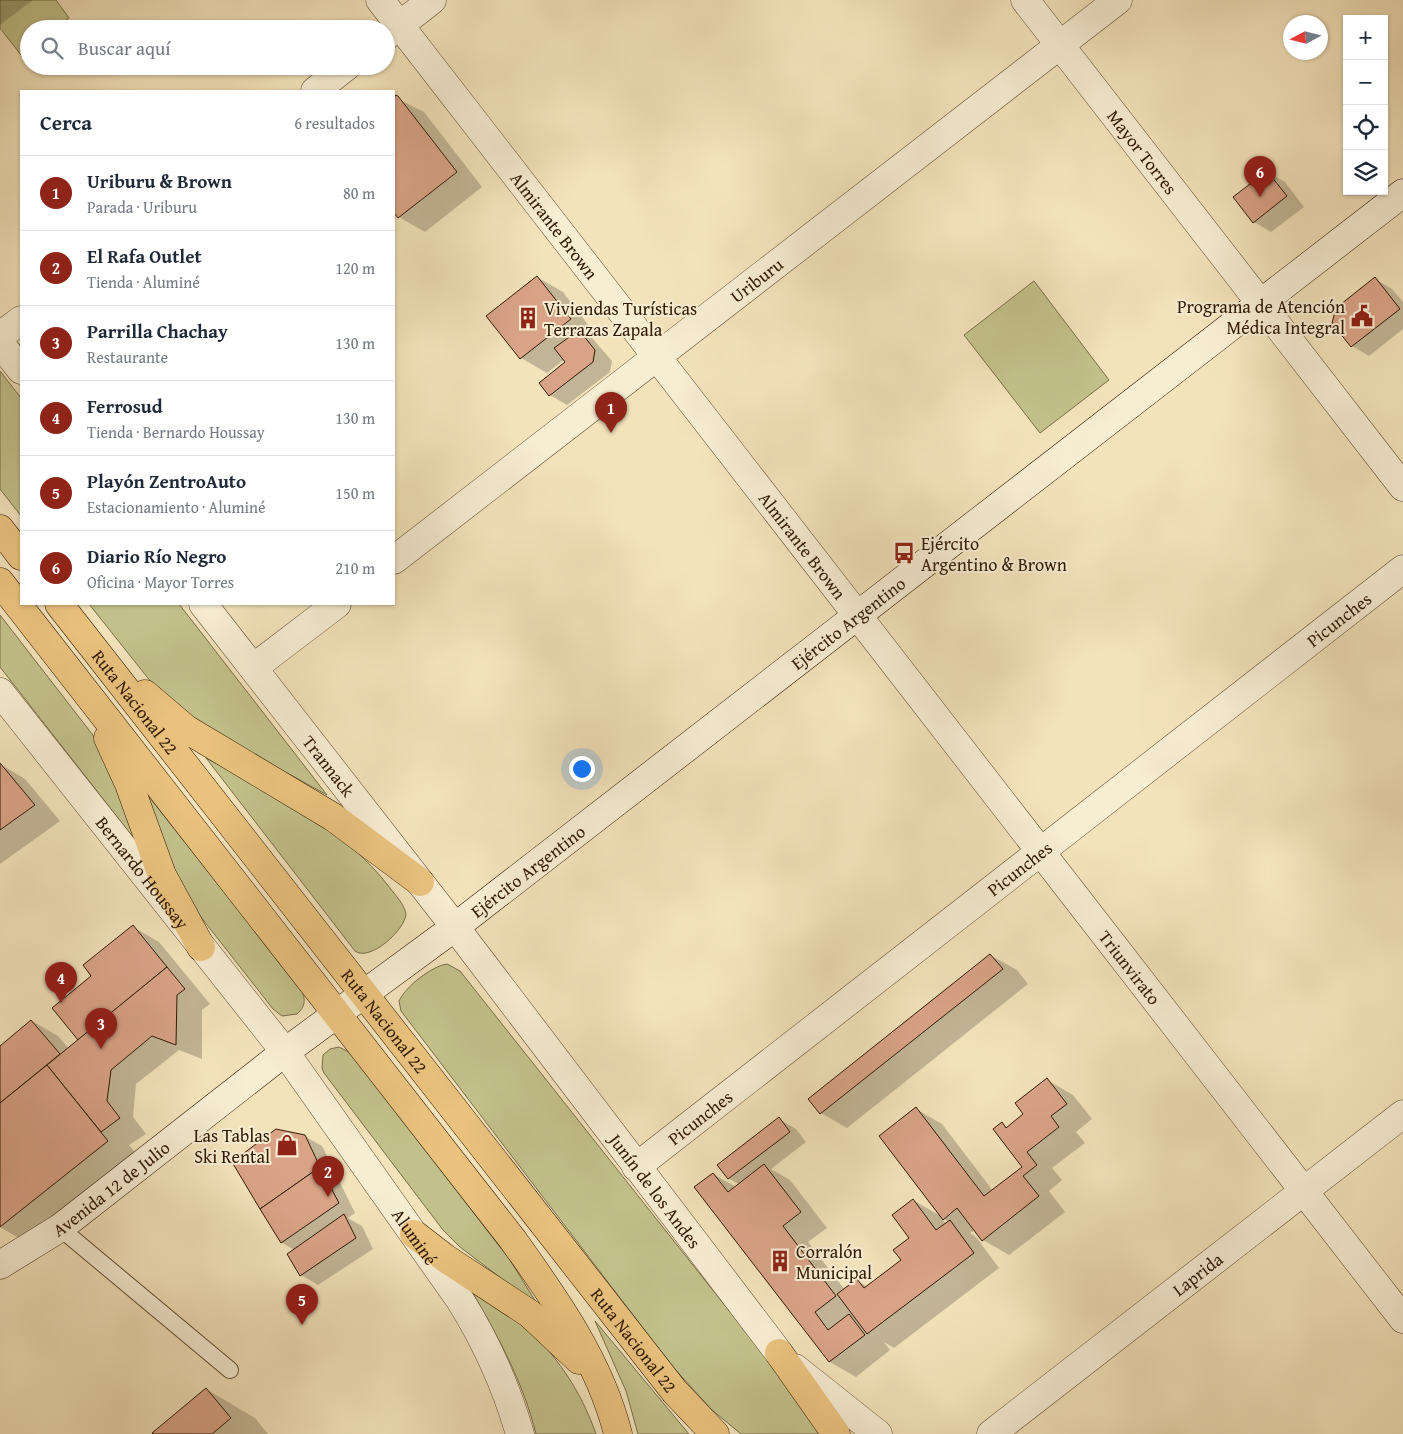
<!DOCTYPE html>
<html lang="es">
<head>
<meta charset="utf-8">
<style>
  body { margin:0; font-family:"Gentium Book Plus",serif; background:#f2f2f3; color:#1f2937 }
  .controls { position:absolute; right:15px; top:15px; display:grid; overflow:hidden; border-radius:0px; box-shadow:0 1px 4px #0004 }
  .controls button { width:45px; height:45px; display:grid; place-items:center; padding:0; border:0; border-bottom:1px solid #e0e1e3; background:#fff; color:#1f2937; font:25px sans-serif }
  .compass { position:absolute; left:1283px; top:15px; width:45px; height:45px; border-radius:50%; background:#fff; box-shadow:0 1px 4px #0004; rotate:263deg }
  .you { position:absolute; left:581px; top:768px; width:18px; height:18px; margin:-12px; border:4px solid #fff; border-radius:50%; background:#1a73e8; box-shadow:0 0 0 8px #1a73e833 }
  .badge { display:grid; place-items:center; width:32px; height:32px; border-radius:50%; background:#8f2418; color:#fff; font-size:16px; font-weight:700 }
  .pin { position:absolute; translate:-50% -41px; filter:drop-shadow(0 1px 2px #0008) }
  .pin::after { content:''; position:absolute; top:26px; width:18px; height:15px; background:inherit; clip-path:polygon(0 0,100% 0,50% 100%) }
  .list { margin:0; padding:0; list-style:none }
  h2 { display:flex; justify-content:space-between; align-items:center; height:65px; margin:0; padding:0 20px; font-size:21px }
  h2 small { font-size:16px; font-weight:400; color:#747a83 }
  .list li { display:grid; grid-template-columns:32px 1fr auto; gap:15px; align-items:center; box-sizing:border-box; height:75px; padding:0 20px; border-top:1px solid #e0e1e3 }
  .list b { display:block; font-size:19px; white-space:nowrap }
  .list p { margin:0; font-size:16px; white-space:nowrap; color:#747a83 }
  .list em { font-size:16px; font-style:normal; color:#747a83 }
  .icon { flex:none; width:28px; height:28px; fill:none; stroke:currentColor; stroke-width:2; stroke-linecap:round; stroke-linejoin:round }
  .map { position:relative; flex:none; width:1403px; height:1434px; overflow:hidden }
  .search { position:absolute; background:#fff; box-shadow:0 1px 4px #0004; left:20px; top:20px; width:375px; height:55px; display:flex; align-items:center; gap:12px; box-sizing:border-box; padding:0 18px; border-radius:28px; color:#747a83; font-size:19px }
  .panel { position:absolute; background:#fff; box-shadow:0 1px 4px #0004; left:20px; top:90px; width:375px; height:515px; border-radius:0px }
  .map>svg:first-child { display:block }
  .green { fill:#c3c18b; stroke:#7a6e47 }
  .shadow { fill:#0003; fill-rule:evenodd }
  .building { fill:#d9a387; stroke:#301a03 }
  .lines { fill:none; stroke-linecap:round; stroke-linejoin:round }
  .service-casing { stroke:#614c31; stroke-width:18 }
  .minor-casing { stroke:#614c31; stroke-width:29 }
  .tertiary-casing { stroke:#614c31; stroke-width:29 }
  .secondary-casing { stroke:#301a03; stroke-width:29 }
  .primary-casing { stroke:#301a03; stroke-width:29 }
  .service { stroke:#f7edd3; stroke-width:16 }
  .minor { stroke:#f7edd3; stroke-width:28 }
  .tertiary { stroke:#f7edd3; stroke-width:28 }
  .secondary { stroke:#f7edd3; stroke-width:28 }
  .primary { stroke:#eac27e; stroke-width:28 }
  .labels { text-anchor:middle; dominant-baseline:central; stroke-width:4; stroke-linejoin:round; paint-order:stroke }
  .street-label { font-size:18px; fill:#301a03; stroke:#f7edd3 }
  .poi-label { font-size:18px; fill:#301a03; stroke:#f7edd3; text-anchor:start }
</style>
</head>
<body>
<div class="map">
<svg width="1403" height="1434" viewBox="0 0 1403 1434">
  <rect width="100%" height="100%" fill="#f3e3bb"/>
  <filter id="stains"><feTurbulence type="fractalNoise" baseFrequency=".004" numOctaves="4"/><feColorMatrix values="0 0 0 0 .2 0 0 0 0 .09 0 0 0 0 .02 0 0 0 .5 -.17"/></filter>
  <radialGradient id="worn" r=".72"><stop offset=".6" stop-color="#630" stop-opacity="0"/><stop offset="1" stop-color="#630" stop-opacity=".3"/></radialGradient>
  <g class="green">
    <polygon points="0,0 56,0 69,18 55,29 29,29 29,49 21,55 0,28"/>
    <polygon points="1034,281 1109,380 1040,433 964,335"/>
    <polygon points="0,371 21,398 21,516 0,489"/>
    <polygon points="89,604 179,604 327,795 202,726 159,692"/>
    <polygon points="0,615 99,743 110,763 136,841 0,667"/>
    <path d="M206,758c66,35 138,69 184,130 6,8 14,16 16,26 -1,16 -36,48 -51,37z"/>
    <path d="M142,788l158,200c6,10 6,18 -3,26l-15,2 -9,-7 -76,-97 -20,-33z"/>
    <path d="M447,964l13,7 320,404 41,59h-80l-30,-25 -39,-43 -271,-355 -2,-10c7,-15 33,-35 48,-37z"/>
    <polygon points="339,1047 351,1053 510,1260 539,1307 460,1247 443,1230 324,1073 322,1068 323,1055 330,1049"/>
    <path d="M471,1290c16,11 34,20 48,32 36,29 62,69 77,112h-60c-13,-52 -38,-98 -65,-144z"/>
    <polygon points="595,1321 689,1434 638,1434 626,1391"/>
  </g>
  <g class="shadow">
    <polygon points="0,0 33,0 0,25"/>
    <polygon points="394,97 424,112 482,187 425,232 399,217 394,211"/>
    <polygon points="1268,172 1285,182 1304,207 1271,232 1254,222"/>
    <polygon points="537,277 563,292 596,335 592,338 612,361 610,372 567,405 550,395 540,383 567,362 565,359 547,373 521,358"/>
    <polygon points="1375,279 1392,289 1403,302 1403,329 1369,356 1352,346"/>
    <polygon points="0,764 25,779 60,821 0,864"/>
    <polygon points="133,927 159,942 210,1004 202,1010 202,1059 179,1050 136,1084 133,1117 146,1134 129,1145 142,1161 34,1247 0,1227 0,1048 32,1021 58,1036 69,1049 80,1040 93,976"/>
    <polygon points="990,955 1017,970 1028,984 847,1128 821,1113"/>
    <path d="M1047,1080l26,15 19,24 -16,13 9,11 -33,25 10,12 -13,11 16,21 -56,43 -26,-15 -8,-10 -5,3 6,4 23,31 -105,80 -10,-6 6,8 -34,27 -26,-15 -134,-175 17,-13 23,13 3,-3 -11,-6 51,-59 17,10 10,13 -35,27 19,11 37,48 -19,14 37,48 12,-9 11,6 35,-27 8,-22 2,-38 29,17 -26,-108 26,15 51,67 31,-24 -22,-43 6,4 17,-14zM940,1217l9,5 -3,2z"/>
    <polygon points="304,1136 322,1146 355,1213 348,1218 362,1226 373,1249 318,1285 301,1275 294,1250 281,1242"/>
    <polygon points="206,1389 255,1418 268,1434 155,1434"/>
  </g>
  <g class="building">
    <polygon points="394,95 398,96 457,172 398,218 394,213"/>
    <polygon points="1267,171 1287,196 1253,223 1233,197"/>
    <polygon points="537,276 571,319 520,359 486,316"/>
    <polygon points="1375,277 1400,309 1351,347 1332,323 1336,308"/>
    <polygon points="579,330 595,350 593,362 549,396 539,383 565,362 554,348"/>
    <polygon points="0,763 35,805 0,830"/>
    <polygon points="133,925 167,967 78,1040 52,1008 91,976 83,965"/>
    <polygon points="990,954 1003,969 820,1114 808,1099"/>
    <polygon points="167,967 185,989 177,995 176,1045 152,1036 111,1070 107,1101 120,1118 101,1132 47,1065"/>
    <polygon points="31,1020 60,1054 0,1103 0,1046"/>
    <polygon points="47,1065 108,1141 0,1227 0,1103"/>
    <polygon points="1047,1078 1067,1104 1051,1116 1059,1127 1027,1152 1037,1165 1023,1176 1039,1196 982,1241 957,1208 943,1220 879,1136 916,1107 984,1196 1022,1167 993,1129 1002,1122 1006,1128 1023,1114 1015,1103"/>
    <polygon points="779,1117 790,1132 728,1179 717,1165"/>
    <polygon points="276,1129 305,1135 320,1167 260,1209 232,1162"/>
    <polygon points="764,1164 801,1212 783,1226 836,1296 815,1312 828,1330 849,1314 865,1335 829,1362 694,1187 713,1173 728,1192"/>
    <polygon points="320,1167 339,1203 281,1243 260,1209"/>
    <polygon points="913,1199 936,1230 950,1220 974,1253 867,1334 837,1294 857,1279 864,1288 901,1260 893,1250 909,1238 892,1215"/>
    <polygon points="344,1214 356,1238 300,1276 287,1254"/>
    <polygon points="206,1388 231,1418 212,1434 154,1434 152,1433"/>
  </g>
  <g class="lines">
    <g class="service-casing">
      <polyline id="service" points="60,1228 230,1370"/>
    </g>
    <g class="minor-casing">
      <g id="minor">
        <path id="s1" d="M380,0l1023,1319"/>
        <path id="s2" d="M1025,0l378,487"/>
        <polyline points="386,36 432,0"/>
        <polyline points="315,91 347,66"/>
        <polyline points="0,336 21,320"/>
        <path id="s3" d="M394,560l724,-560"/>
        <polyline points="253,668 337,604"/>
        <path id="s4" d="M636,1167l767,-598"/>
        <polyline points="795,1368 878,1434"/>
        <path id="s5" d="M991,1434l412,-320"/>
      </g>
    </g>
    <g class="tertiary-casing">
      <g id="tertiary">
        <polyline points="0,343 21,370"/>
        <path id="s6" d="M203,604l252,323 324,426"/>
        <path id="s7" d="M0,692l285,360 175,248c27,43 46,86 60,134"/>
      </g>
    </g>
    <g class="secondary-casing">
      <g id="secondary">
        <path id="s8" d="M0,1265l60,-37 225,-176 170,-125 948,-734"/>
      </g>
    </g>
    <g class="primary-casing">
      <g id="primary">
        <polyline points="0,529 21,556"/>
        <path d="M0,582l513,658c43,60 87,122 105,194"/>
        <path id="s9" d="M59,604l616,788 40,42"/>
        <polyline points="145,694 186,729 333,817 420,882"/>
        <polyline points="108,738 129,784 162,875 201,947"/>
        <polyline points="414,1234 445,1258 530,1314 579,1360"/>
        <polyline points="779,1353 836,1434"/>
      </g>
    </g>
    <use href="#service" class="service"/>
    <use href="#minor" class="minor"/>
    <use href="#tertiary" class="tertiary"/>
    <use href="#secondary" class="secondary"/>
    <use href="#primary" class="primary"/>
  </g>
  <defs>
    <g id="civic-bare" transform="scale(1.725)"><path d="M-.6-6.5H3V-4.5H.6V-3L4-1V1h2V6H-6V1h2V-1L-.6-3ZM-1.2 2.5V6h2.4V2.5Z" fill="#8f2418" stroke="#f7edd3" stroke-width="2.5" paint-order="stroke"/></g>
    <g id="building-bare" transform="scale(1.725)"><path d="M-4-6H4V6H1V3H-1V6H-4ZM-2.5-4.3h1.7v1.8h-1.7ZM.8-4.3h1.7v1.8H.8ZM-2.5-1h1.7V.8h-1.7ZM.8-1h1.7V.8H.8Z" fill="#8f2418" stroke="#f7edd3" stroke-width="2.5" paint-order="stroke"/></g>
    <g id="bus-bare" transform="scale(1.725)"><path d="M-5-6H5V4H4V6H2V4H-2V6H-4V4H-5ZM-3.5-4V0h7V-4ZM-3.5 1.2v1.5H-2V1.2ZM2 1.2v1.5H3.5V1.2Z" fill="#8f2418" stroke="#f7edd3" stroke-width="2.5" paint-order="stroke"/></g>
    <g id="shop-bare" transform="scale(1.725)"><path d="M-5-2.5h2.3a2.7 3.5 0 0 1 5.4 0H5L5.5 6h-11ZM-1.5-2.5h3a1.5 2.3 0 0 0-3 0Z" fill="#8f2418" stroke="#f7edd3" stroke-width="2.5" paint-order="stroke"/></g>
  </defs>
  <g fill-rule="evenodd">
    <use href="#civic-bare" x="1362" y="316"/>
    <use href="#building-bare" x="528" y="318"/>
    <use href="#bus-bare" x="904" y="553"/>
    <use href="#shop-bare" x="287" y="1145"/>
    <use href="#building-bare" x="780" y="1261"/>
  </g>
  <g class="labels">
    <g class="street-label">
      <text stroke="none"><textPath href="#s2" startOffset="192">Mayor Torres</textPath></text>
      <text stroke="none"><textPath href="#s1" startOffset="285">Almirante Brown</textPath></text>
      <text stroke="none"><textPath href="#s3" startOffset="458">Uriburu</textPath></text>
      <text stroke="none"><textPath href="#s1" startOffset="690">Almirante Brown</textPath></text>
      <text stroke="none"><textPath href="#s4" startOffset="891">Picunches</textPath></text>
      <text stroke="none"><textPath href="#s8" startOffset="1064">Ejército Argentino</textPath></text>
      <text stroke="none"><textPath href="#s9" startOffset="124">Ruta Nacional 22</textPath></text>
      <text stroke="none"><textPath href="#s6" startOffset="205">Trannack</textPath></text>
      <text stroke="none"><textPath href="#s4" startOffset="486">Picunches</textPath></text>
      <text stroke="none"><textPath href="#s8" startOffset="659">Ejército Argentino</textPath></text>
      <text stroke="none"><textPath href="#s7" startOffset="230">Bernardo Houssay</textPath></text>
      <text stroke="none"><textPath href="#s1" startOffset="1224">Triunvirato</textPath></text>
      <text stroke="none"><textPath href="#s9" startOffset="529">Ruta Nacional 22</textPath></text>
      <text stroke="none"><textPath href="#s4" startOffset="81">Picunches</textPath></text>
      <text stroke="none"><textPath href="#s8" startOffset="135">Avenida 12 de Julio</textPath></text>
      <text stroke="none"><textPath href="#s6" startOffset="741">Junín de los Andes</textPath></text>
      <text stroke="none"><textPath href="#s7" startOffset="685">Aluminé</textPath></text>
      <text stroke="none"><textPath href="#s5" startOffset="261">Laprida</textPath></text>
      <text stroke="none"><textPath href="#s9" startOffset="934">Ruta Nacional 22</textPath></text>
    </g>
    <g class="poi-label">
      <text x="1345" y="306" text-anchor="end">Programa de Atención<tspan x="1345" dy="21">Médica Integral</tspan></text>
      <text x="544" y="308">Viviendas Turísticas<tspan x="544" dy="21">Terrazas Zapala</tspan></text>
      <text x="921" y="543">Ejército<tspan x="921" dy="21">Argentino &amp; Brown</tspan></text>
      <text x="270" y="1135" text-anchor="end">Las Tablas<tspan x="270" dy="21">Ski Rental</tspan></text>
      <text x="796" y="1251">Corralón<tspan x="796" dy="21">Municipal</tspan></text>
    </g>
  </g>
  <rect width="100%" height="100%" filter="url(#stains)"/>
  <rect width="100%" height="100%" fill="url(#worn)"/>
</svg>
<div class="controls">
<button>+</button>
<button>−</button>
<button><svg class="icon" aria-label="locate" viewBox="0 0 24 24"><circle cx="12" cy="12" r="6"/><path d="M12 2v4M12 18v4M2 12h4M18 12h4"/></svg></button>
<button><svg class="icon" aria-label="layers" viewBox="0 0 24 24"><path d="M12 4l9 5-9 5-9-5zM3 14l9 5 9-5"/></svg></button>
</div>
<svg class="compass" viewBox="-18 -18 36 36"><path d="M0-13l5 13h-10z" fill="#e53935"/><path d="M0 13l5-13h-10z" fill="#747a83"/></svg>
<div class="you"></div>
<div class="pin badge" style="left:611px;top:433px">1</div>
<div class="pin badge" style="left:328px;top:1197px">2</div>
<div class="pin badge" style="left:101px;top:1049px">3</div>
<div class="pin badge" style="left:61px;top:1003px">4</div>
<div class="pin badge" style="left:302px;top:1325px">5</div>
<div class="pin badge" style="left:1260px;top:197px">6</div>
<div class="search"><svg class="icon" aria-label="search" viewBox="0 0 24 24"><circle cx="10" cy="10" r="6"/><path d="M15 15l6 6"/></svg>Buscar aquí</div>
<section class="panel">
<h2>Cerca<small>6 resultados</small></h2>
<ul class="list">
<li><span class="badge">1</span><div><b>Uriburu &amp; Brown</b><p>Parada · Uriburu</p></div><em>80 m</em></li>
<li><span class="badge">2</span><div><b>El Rafa Outlet</b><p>Tienda · Aluminé</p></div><em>120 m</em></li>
<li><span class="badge">3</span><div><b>Parrilla Chachay</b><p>Restaurante</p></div><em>130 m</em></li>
<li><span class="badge">4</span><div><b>Ferrosud</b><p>Tienda · Bernardo Houssay</p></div><em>130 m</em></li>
<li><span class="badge">5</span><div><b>Playón ZentroAuto</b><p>Estacionamiento · Aluminé</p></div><em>150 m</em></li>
<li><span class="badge">6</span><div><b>Diario Río Negro</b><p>Oficina · Mayor Torres</p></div><em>210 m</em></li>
</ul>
</section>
</div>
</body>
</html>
